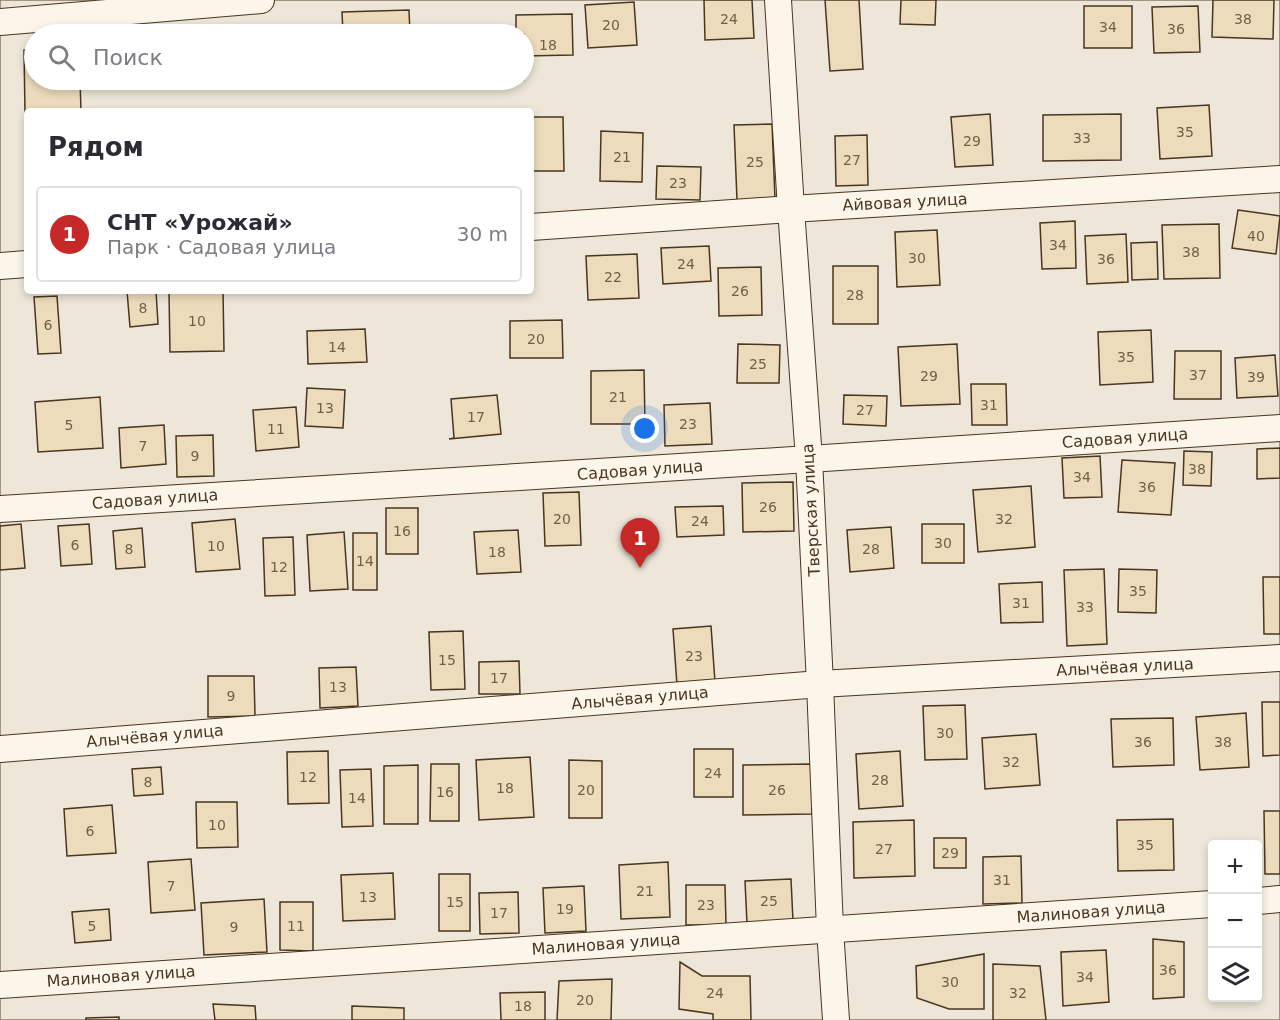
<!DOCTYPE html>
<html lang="ru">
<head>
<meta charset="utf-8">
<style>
  body { margin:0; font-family:"DejaVu Sans",sans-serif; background:#f7f7f7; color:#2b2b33 }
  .controls { position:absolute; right:18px; bottom:18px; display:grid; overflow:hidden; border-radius:6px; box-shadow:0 3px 9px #0003 }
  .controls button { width:54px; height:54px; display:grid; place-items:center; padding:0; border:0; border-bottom:2px solid #e1e1e2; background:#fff; color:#2b2b33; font:30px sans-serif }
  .you { position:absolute; left:645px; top:429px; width:21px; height:21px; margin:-15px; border:4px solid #fff; border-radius:50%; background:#1a73e8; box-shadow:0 0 0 9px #1a73e833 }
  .badge { display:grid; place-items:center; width:39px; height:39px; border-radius:50%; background:#c62828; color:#fff; font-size:20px; font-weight:700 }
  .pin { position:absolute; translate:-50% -50px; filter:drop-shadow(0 2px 3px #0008) }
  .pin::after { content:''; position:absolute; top:32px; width:21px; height:18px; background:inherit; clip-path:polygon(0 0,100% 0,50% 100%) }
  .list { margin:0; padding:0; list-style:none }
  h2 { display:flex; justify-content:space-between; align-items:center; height:78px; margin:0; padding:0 24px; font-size:26px }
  h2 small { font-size:20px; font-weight:400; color:#7c7c81 }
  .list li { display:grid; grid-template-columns:39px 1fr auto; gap:18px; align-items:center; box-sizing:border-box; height:96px; margin:0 12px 12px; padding:0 12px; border:2px solid #e1e1e2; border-radius:6px }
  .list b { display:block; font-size:22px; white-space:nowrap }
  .list p { margin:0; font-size:20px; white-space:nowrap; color:#7c7c81 }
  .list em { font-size:20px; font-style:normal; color:#7c7c81 }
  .icon { flex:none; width:33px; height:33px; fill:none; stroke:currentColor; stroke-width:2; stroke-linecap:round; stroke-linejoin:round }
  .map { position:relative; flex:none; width:1280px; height:1020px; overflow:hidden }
  .search { position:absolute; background:#fff; box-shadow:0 3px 9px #0003; left:24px; top:24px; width:510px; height:66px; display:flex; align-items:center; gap:15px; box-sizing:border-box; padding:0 21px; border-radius:33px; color:#7c7c81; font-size:22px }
  .panel { position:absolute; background:#fff; box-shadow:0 3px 9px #0003; left:24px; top:108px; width:510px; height:186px; border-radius:6px }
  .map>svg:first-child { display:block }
  .green { fill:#ede6d9; stroke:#887966; stroke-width:1.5; fill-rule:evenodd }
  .building { fill:#ecdcbc; stroke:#4a3520; stroke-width:1.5 }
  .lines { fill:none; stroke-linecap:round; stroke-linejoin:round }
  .minor-casing { stroke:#4a3520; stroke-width:28 }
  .minor { stroke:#fbf6e9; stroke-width:26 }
  .labels { text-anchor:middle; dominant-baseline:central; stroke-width:4.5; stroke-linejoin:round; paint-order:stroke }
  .number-label { font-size:14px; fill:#725f47 }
  .street-label { font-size:16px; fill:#4a3520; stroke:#fbf6e9 }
</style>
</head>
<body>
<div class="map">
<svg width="1280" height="1020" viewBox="0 0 1280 1020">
  <rect width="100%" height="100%" fill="#fbf6e9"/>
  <path class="green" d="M0,0h1280v1020h-1280zM34,34h490v46h-490zM27,111h504v180h-504zM1212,844h46v154h-46z"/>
  <g class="building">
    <polygon points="704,0 752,0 754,38 705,40"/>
    <polygon points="825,0 859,0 863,69 830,71"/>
    <polygon points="901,0 936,0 935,25 900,24"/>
    <polygon points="1213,0 1274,0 1273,39 1212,37"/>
    <polygon points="634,2 637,45 588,48 585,5"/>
    <rect x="1084" y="6" width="48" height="42"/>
    <polygon points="1198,6 1200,52 1154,53 1152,7"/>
    <polygon points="409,10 410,34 343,34 342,12"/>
    <polygon points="572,14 573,55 524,56 524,34 516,34 516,15"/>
    <polygon points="152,29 152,34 96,34"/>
    <polygon points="24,50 34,50 34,80 80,80 81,111 25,112"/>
    <polygon points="1209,105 1212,156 1160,159 1157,108"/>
    <polygon points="990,114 993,165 955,167 951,117"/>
    <polygon points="1121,114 1121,160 1043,161 1043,115"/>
    <polygon points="531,117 563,117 564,171 531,171"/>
    <polygon points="772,124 775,199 737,200 734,125"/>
    <polygon points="601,131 643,133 642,182 600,181"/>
    <polygon points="867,135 868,185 836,186 835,136"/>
    <polygon points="657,166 701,167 700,200 656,199"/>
    <polygon points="1238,210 1280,216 1276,254 1232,248"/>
    <polygon points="1075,221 1076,268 1042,269 1040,223"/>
    <polygon points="1219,224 1220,278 1164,279 1162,225"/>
    <polygon points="937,230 940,285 897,287 895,232"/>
    <polygon points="1126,234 1128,282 1087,284 1085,236"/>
    <polygon points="1157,242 1158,279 1132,280 1131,243"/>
    <polygon points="709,246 711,281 663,284 661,248"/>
    <polygon points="637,254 639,298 588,300 586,256"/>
    <rect x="833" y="266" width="45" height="58"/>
    <polygon points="761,267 762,315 719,316 718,268"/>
    <polygon points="127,291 156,291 158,324 130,327"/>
    <polygon points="223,291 224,351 170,352 169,292"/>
    <polygon points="57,296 61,353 38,354 34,297"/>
    <polygon points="562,320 563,358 510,358 510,321"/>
    <polygon points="365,329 367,362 308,364 307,331"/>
    <polygon points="1151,330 1153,382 1100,385 1098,332"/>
    <polygon points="738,344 780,345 779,383 737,383"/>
    <polygon points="957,344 960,404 901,406 898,347"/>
    <polygon points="1175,351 1221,351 1221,399 1174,399"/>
    <polygon points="1275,355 1278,396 1237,398 1235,358"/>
    <polygon points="644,370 645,424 591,424 591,371"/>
    <polygon points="971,384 1006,384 1007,425 972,425"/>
    <polygon points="307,388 345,390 343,428 305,426"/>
    <polygon points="497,395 501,434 449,439 454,438 451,399"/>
    <polygon points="844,395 887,396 886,426 843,424"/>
    <polygon points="100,397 103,448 38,452 35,402"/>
    <polygon points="710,403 712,444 665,446 664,405"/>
    <polygon points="296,407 299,447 256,451 253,410"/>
    <polygon points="164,425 166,464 121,468 119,428"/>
    <polygon points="213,435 214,476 177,477 176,436"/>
    <polygon points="1280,448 1280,478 1257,479 1257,449"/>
    <polygon points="1184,451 1212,452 1211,486 1183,485"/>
    <polygon points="1100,456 1102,497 1064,498 1062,458"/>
    <polygon points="1122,460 1175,463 1171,515 1118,512"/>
    <polygon points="793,482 794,531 743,532 742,483"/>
    <polygon points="1031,486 1035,547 978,552 973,490"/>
    <polygon points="579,492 581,545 545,546 543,493"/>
    <polygon points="723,506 724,535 677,537 675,507"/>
    <rect x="386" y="508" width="32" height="46"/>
    <polygon points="235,519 240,569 196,572 192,523"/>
    <polygon points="21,524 25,568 0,570 0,526"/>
    <polygon points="89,524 92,564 61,566 58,526"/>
    <rect x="922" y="524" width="42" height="39"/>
    <polygon points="891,527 894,568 850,572 847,530"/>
    <polygon points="142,528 145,567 116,569 113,531"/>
    <polygon points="518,530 521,572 477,574 474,532"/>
    <polygon points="344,532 348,589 310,591 307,535"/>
    <rect x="353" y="533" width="24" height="57"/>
    <polygon points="293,537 295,595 265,596 263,538"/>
    <polygon points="1104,569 1107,644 1067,646 1064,570"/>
    <polygon points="1119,569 1157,570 1156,613 1118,612"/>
    <polygon points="1263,577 1280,577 1280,634 1264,634"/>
    <polygon points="1042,582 1043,622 1001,623 999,584"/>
    <polygon points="711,626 715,682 677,685 673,629"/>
    <polygon points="463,631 465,689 431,690 429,632"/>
    <polygon points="519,661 520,694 479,694 479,662"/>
    <polygon points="356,667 358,706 320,708 319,668"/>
    <polygon points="208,676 254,676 255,716 208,717"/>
    <polygon points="1262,702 1280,702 1280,755 1263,756"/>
    <polygon points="965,705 967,759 925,760 923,706"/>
    <polygon points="1246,713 1249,767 1200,770 1196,717"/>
    <polygon points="1173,718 1174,765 1113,767 1111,719"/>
    <polygon points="1036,734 1040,785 985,789 982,738"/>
    <rect x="694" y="749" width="39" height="48"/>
    <polygon points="328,751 329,803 288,804 287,752"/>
    <polygon points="900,751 903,806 859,809 856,754"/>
    <polygon points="530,757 534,817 479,820 476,760"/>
    <polygon points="569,760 602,761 602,818 569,818"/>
    <polygon points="431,764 459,764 459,821 430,821"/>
    <polygon points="811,764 812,814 743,815 743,765"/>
    <polygon points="418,765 418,824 384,824 384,766"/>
    <polygon points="161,767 163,794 134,796 132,769"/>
    <polygon points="371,769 373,826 342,827 340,770"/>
    <polygon points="196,802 237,802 238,847 197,848"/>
    <polygon points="112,805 116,853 67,856 64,809"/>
    <polygon points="1264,811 1280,811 1280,874 1265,874"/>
    <polygon points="1173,819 1174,870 1118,871 1117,820"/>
    <polygon points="914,820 915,876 854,878 853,822"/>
    <rect x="934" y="838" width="32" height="30"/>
    <polygon points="1021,856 1022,903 983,904 983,857"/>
    <polygon points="191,859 195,910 151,913 148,862"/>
    <polygon points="668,862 670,917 621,919 619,865"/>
    <polygon points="393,873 395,919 343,921 341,875"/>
    <rect x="439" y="874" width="31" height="57"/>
    <polygon points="791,879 793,921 747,923 745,881"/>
    <polygon points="686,885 725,885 726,925 686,925"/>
    <polygon points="584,886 586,931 545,933 543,888"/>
    <polygon points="518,892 519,933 480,934 479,893"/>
    <polygon points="264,899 267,952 204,955 201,903"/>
    <polygon points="280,902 313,902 313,951 280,950"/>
    <polygon points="109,909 111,940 75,943 72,912"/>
    <polygon points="1153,939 1184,942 1184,997 1153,999"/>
    <polygon points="1106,950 1109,1002 1063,1006 1061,952"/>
    <polygon points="984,954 984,1009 949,1009 917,998 916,966"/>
    <polygon points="680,962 702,976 750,976 751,1020 713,1020 713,1014 679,1009"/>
    <polygon points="993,964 1040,966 1046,1020 993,1020"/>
    <polygon points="612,979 611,1020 557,1020 559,981"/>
    <polygon points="545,992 545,1020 501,1020 500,993"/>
    <polygon points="213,1004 255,1006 256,1020 215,1020"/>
    <polygon points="352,1006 404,1008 404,1020 352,1020"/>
    <polygon points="119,1017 119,1020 86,1020 86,1018"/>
  </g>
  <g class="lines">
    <g class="minor-casing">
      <g id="minor">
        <polyline points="778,0 791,209 809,459 820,684 830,929 836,1020"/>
        <polyline points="0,22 261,0"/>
        <polyline points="531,227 791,209 1280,179"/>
        <polyline points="0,266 27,264"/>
        <polyline points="0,509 809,459 1280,428"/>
        <polyline points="0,749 820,684 1280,658"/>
        <polyline points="1258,901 1280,899"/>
        <polyline points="0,985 1212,904"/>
      </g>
    </g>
    <use href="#minor" class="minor"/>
  </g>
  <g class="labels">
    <g class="number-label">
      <text x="729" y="19">24</text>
      <text x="1243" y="19">38</text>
      <text x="611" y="25">20</text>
      <text x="1108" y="27">34</text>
      <text x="1176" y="29">36</text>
      <text x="548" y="45">18</text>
      <text x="1185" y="132">35</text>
      <text x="1082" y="138">33</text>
      <text x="972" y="141">29</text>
      <text x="622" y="157">21</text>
      <text x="852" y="160">27</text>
      <text x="755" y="162">25</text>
      <text x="678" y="183">23</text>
      <text x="1256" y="236">40</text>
      <text x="1058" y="245">34</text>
      <text x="1191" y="252">38</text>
      <text x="917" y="258">30</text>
      <text x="1106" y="259">36</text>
      <text x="686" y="264">24</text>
      <text x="613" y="277">22</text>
      <text x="740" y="291">26</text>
      <text x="855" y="295">28</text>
      <text x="143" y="308">8</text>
      <text x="197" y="321">10</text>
      <text x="48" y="325">6</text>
      <text x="536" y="339">20</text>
      <text x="337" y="347">14</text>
      <text x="1126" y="357">35</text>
      <text x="758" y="364">25</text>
      <text x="1198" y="375">37</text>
      <text x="929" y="376">29</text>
      <text x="1256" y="377">39</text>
      <text x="618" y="397">21</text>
      <text x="989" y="405">31</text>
      <text x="325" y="408">13</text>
      <text x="865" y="410">27</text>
      <text x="476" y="417">17</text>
      <text x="688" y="424">23</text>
      <text x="69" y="425">5</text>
      <text x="276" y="429">11</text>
      <text x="143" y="446">7</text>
      <text x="195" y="456">9</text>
      <text x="1197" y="469">38</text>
      <text x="1082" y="477">34</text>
      <text x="1147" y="487">36</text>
      <text x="768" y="507">26</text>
      <text x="562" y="519">20</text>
      <text x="1004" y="519">32</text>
      <text x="700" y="521">24</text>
      <text x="402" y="531">16</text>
      <text x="943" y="543">30</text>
      <text x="75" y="545">6</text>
      <text x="216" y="546">10</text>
      <text x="129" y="549">8</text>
      <text x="871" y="549">28</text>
      <text x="497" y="552">18</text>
      <text x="365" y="561">14</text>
      <text x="279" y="567">12</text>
      <text x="1138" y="591">35</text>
      <text x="1021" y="603">31</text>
      <text x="1085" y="607">33</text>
      <text x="694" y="656">23</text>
      <text x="447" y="660">15</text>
      <text x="499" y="678">17</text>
      <text x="338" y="687">13</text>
      <text x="231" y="696">9</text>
      <text x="945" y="733">30</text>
      <text x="1143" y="742">36</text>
      <text x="1223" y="742">38</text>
      <text x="1011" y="762">32</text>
      <text x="713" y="773">24</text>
      <text x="308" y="777">12</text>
      <text x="880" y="780">28</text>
      <text x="148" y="782">8</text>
      <text x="505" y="788">18</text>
      <text x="586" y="790">20</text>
      <text x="777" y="790">26</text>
      <text x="445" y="792">16</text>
      <text x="357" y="798">14</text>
      <text x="217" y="825">10</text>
      <text x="90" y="831">6</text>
      <text x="1145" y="845">35</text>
      <text x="884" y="849">27</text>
      <text x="950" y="853">29</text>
      <text x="1002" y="880">31</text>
      <text x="171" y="886">7</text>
      <text x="645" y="891">21</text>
      <text x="368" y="897">13</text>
      <text x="769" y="901">25</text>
      <text x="455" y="902">15</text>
      <text x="706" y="905">23</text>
      <text x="565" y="909">19</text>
      <text x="499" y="913">17</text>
      <text x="92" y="926">5</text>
      <text x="296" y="926">11</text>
      <text x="234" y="927">9</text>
      <text x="1168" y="970">36</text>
      <text x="1085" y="977">34</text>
      <text x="950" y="982">30</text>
      <text x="715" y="993">24</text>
      <text x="1018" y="993">32</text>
      <text x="585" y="1000">20</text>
      <text x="523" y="1006">18</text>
    </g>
    <g class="street-label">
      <text transform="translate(905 202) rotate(-3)">Айвовая улица</text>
      <text transform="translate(1125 438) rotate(-4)">Садовая улица</text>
      <text transform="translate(640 470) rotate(-4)">Садовая улица</text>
      <text transform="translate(155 499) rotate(-4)">Садовая улица</text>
      <text transform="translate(811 510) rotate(-93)">Тверская улица</text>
      <text transform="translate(1125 667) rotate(-3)">Алычёвая улица</text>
      <text transform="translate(640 698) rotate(-5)">Алычёвая улица</text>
      <text transform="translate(155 736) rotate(-5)">Алычёвая улица</text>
      <text transform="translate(1091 912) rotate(-4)">Малиновая улица</text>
      <text transform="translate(606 944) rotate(-4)">Малиновая улица</text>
      <text transform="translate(121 976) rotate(-4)">Малиновая улица</text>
    </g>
  </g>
</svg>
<div class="controls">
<button>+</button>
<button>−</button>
<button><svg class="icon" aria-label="layers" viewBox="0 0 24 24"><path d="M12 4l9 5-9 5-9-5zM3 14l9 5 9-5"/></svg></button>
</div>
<div class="you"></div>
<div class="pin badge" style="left:640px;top:568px">1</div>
<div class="search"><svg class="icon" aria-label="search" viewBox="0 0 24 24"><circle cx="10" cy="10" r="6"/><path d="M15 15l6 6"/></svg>Поиск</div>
<section class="panel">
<h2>Рядом<small></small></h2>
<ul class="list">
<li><span class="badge">1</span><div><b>СНТ «Урожай»</b><p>Парк · Садовая улица</p></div><em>30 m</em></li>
</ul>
</section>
</div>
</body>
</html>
